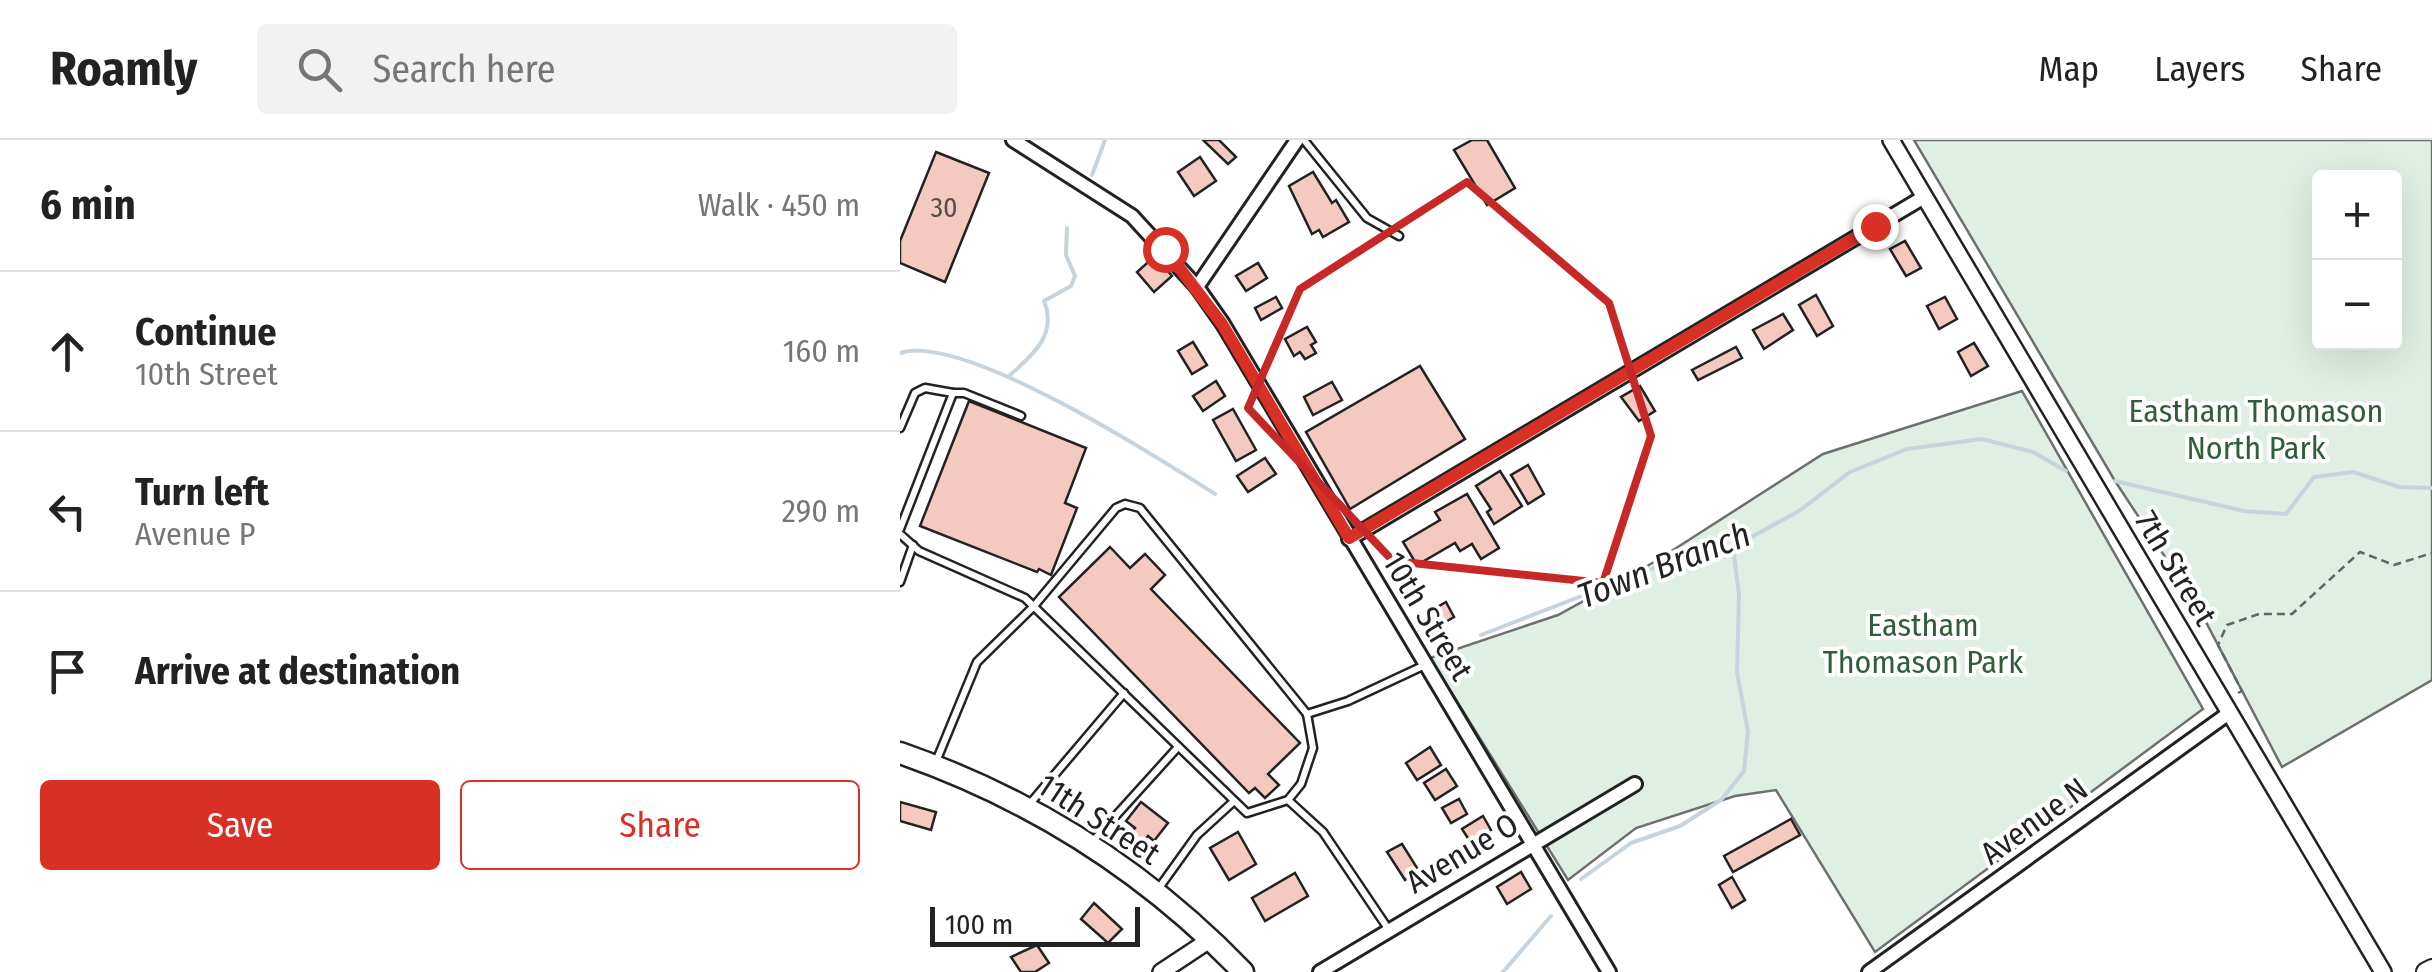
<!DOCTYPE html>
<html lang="en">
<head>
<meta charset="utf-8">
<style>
  body { margin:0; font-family:"Fira Sans Condensed",sans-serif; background:#f2f2f2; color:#222 }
  .controls { position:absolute; right:30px; top:30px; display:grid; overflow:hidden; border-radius:10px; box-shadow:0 10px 40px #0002 }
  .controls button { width:90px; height:90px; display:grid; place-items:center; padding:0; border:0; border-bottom:2px solid #e0e0e0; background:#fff; color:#222; font:50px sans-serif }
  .scale { position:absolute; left:30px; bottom:25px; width:210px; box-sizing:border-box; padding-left:10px; border:5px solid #222; border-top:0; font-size:28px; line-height:35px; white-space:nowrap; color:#222; -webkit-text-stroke:8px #fff; paint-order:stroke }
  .stop { position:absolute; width:30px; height:30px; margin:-22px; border:8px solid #d93025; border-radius:50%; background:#fff }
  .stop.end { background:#d93025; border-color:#fff; box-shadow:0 2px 10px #0008 }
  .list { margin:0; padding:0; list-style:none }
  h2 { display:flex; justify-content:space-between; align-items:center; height:130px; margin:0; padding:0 40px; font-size:42px }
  h2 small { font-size:32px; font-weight:400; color:#767676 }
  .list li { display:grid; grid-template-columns:65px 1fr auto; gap:30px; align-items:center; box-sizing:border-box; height:160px; padding:0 40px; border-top:2px solid #e0e0e0 }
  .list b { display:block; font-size:38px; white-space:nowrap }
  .list p { margin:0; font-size:32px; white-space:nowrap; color:#767676 }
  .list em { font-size:32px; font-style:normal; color:#767676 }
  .actions { display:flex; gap:20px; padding:30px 40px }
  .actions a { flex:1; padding:22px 0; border:2px solid #d93025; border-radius:10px; text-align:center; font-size:35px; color:#d93025 }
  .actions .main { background:#d93025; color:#fff }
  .icon { flex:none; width:55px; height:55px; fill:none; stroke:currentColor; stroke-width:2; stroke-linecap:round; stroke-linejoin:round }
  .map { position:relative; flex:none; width:1532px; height:832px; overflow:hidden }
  header { display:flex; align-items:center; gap:60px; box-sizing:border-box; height:140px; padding:0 50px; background:#fff; border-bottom:2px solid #e0e0e0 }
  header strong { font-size:48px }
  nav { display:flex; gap:55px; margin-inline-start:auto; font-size:35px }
  .search { width:700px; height:90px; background:#f2f2f2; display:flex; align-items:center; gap:25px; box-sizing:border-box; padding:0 35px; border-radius:10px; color:#767676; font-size:38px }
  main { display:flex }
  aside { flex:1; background:#fff }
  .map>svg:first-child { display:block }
  .green { fill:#e0efe3; stroke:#6f6f6f; stroke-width:2.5; fill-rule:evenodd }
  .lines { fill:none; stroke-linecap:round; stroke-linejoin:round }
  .stream { stroke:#c7d3dd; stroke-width:4 }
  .building { fill:#f3c9c0; stroke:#222; stroke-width:2.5 }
  .service-casing { stroke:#222; stroke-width:11 }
  .minor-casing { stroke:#222; stroke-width:18 }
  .tertiary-casing { stroke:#222; stroke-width:20 }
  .secondary-casing { stroke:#222; stroke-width:22 }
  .primary-casing { stroke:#222; stroke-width:25 }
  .path { stroke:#646464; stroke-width:2.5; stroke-dasharray:8 5; stroke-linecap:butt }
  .service { stroke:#fff; stroke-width:6 }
  .minor { stroke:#fff; stroke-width:12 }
  .tertiary { stroke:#fff; stroke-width:15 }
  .secondary { stroke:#fff; stroke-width:18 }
  .primary { stroke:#fff; stroke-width:20 }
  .route { stroke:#d93025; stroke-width:12 }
  .marked { fill:none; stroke:#c62828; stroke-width:8; stroke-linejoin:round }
  .labels { text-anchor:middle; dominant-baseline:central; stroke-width:8; stroke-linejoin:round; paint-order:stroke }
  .number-label { font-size:28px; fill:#564c4a }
  .park-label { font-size:32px; fill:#2f5e38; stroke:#fff }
  .street-label { font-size:32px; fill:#222; stroke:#fff }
  .water-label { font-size:35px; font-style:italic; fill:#222; stroke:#fff }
</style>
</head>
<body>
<header>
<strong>Roamly</strong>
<div class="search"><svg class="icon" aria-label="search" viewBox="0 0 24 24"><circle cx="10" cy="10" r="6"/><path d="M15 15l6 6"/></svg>Search here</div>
<nav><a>Map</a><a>Layers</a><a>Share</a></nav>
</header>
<main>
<aside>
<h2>6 min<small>Walk · 450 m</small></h2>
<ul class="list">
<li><svg class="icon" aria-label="ahead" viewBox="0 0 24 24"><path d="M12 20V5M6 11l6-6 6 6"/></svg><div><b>Continue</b><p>10th Street</p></div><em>160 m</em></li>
<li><svg class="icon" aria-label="left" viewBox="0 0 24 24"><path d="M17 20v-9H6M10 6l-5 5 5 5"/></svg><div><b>Turn left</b><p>Avenue P</p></div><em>290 m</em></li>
<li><svg class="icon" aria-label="arrive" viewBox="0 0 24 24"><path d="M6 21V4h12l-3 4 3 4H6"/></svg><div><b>Arrive at destination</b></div></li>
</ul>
<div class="actions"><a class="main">Save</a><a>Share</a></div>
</aside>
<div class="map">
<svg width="1532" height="832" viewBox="0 0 1532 832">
  <rect width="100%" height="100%" fill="#fff"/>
  <g class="green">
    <path d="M1014,0h518v540l-150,87 -84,-160 -83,-126zM1420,38h74v164h-74z"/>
    <polygon points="1122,251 1303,569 975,812 876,650 835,656 736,688 668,740 530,518 658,475 756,421 923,314"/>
  </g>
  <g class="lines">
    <g class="stream">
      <polyline points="192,35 205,0"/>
      <path d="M0,213c62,-21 257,104 315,141"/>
      <path d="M108,237c23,-21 50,-41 36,-76l27,-15 4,-10 -9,-21 1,-27"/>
      <polyline points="1215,341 1344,371 1386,374 1414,337 1453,332 1499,347 1532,348"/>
      <polyline points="581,495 785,416 833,407 899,371 950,332 1007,309 1082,299 1133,312 1166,331"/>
      <polyline points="681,739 731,703 780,686 821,660 844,631 848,592 837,532 839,455 833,407"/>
      <polyline points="603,832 651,776"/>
    </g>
  </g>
  <g class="building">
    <polygon points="303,0 319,0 336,17 328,24"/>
    <polygon points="572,0 587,0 615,48 587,65 554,10"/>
    <polygon points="36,12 89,33 45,142 0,123 0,101"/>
    <polygon points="300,17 316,41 294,56 278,32"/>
    <polygon points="413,32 432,63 436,60 449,82 423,97 419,90 412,94 389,46"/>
    <polygon points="1005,101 1021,128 1006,136 990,109"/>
    <polygon points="255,116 272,136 254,152 237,132"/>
    <polygon points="358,123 367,138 346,151 336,136"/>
    <polygon points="916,155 933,186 917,196 899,165"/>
    <polygon points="376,157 382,168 361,180 355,168"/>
    <polygon points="1045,157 1057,179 1039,189 1027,166"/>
    <polygon points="883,174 893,190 864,209 853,190"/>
    <polygon points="407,187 416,202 411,205 416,213 405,219 400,212 394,216 385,199"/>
    <polygon points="293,202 307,225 292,234 278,211"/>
    <polygon points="1074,203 1088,226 1071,236 1058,212"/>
    <polygon points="836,207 842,218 798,240 792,230"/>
    <polygon points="520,226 565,299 450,369 406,292"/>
    <polygon points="316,241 325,256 303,271 293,256"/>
    <polygon points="432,242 442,260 413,275 404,257"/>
    <polygon points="740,246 755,271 739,281 721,257"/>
    <polygon points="69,261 186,308 165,363 177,368 151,435 139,429 137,432 20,386"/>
    <polygon points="333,269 356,310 336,321 313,280"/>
    <polygon points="365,318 376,334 348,352 337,336"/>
    <polygon points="628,325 644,354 628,364 611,335"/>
    <polygon points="600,331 622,366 594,384 587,372 591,369 576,346"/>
    <polygon points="567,354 599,408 581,419 572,404 560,411 555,403 517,425 503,402 540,380 535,372"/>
    <polygon points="210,407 230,428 245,414 265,435 251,449 400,603 368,634 379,645 365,658 355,648 349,653 159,457"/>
    <polygon points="546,462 554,477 535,488 527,473"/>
    <polygon points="530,607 541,625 517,640 506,623"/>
    <polygon points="546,629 557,646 535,660 524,643"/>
    <polygon points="559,659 567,674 551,683 542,668"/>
    <polygon points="0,662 36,672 31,690 0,681"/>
    <polygon points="241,662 268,683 254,701 248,696 242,703 230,694 235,688 226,681"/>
    <polygon points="583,676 591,690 571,703 562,689"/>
    <polygon points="891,679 900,695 833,732 824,716"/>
    <polygon points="338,692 356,724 329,740 310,708"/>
    <polygon points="502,704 519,731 505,740 487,712"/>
    <polygon points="621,732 631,749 607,764 597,747"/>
    <polygon points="395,733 408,756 365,781 352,758"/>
    <polygon points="832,737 845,760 832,768 819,745"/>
    <polygon points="194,763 222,789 208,803 181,779"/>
    <polygon points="137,805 149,823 135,832 121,832 111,817"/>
  </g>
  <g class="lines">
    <g class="service-casing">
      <g id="service">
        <polyline points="404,0 467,78 499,96"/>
        <polyline points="53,253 64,253 121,276"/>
        <polyline points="0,288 15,253 25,248 53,253 0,389"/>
        <polyline points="0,394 19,411 125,458 347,673 388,660 401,644 413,608 407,574"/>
        <polyline points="0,442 13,405"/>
        <polyline points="35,624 77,522 134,466 216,368 225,364 240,368 407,574 448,561 525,525"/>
        <polyline points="388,660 423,692 489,790"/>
        <polyline points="128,666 224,553"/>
        <polyline points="192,702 278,607"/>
        <polyline points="256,752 297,695 333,662"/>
      </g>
    </g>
    <g class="minor-casing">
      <g id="minor">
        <polyline points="113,0 232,76 297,147 323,184 709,832"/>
        <polyline points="297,147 397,0"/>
        <polyline points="449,399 1024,57"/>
        <polyline points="420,832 735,644"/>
        <polyline points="969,832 1329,573"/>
      </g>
    </g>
    <g class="tertiary-casing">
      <g id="tertiary">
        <polyline points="991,0 1483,832"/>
        <polyline points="261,832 311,799"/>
      </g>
    </g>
    <g class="secondary-casing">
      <polyline id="secondary" points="1526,832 1532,829"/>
    </g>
    <g class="primary-casing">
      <path id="primary" d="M0,613c132,46 246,118 343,219"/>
    </g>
    <polyline class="path" points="1338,553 1342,551 1318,505 1327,485 1359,474 1392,474 1460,412 1494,425 1532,413"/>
    <use href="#service" class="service"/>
    <use href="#minor" class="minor"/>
    <use href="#tertiary" class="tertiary"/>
    <use href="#secondary" class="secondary"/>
    <use href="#primary" class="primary"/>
  </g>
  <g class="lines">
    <polyline class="route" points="265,109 322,184 449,398 975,86"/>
  </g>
  <path class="marked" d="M567,42l142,121 42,133 -48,147 -210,-22 -145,-153 52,-119z"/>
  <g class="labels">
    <g class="number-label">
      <text x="44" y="67">30</text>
    </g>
    <g class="park-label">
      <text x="1356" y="271">Eastham Thomason<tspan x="1356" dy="37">North Park</tspan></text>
      <text x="1023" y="485">Eastham<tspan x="1023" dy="37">Thomason Park</tspan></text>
    </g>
    <g class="street-label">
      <text transform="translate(1276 428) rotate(59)">7th Street</text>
      <text transform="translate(528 476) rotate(59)">10th Street</text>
      <text transform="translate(199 679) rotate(33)">11th Street</text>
      <text transform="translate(1134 681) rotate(-36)">Avenue N</text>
      <text transform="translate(562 713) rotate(-31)">Avenue O</text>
    </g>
    <g class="water-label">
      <text transform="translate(764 425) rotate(-21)">Town Branch</text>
    </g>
  </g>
</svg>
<div class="controls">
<button>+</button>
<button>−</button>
</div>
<div class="scale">100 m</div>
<div class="stop" style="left:265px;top:109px"></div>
<div class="stop end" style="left:975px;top:86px"></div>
</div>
</main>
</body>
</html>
